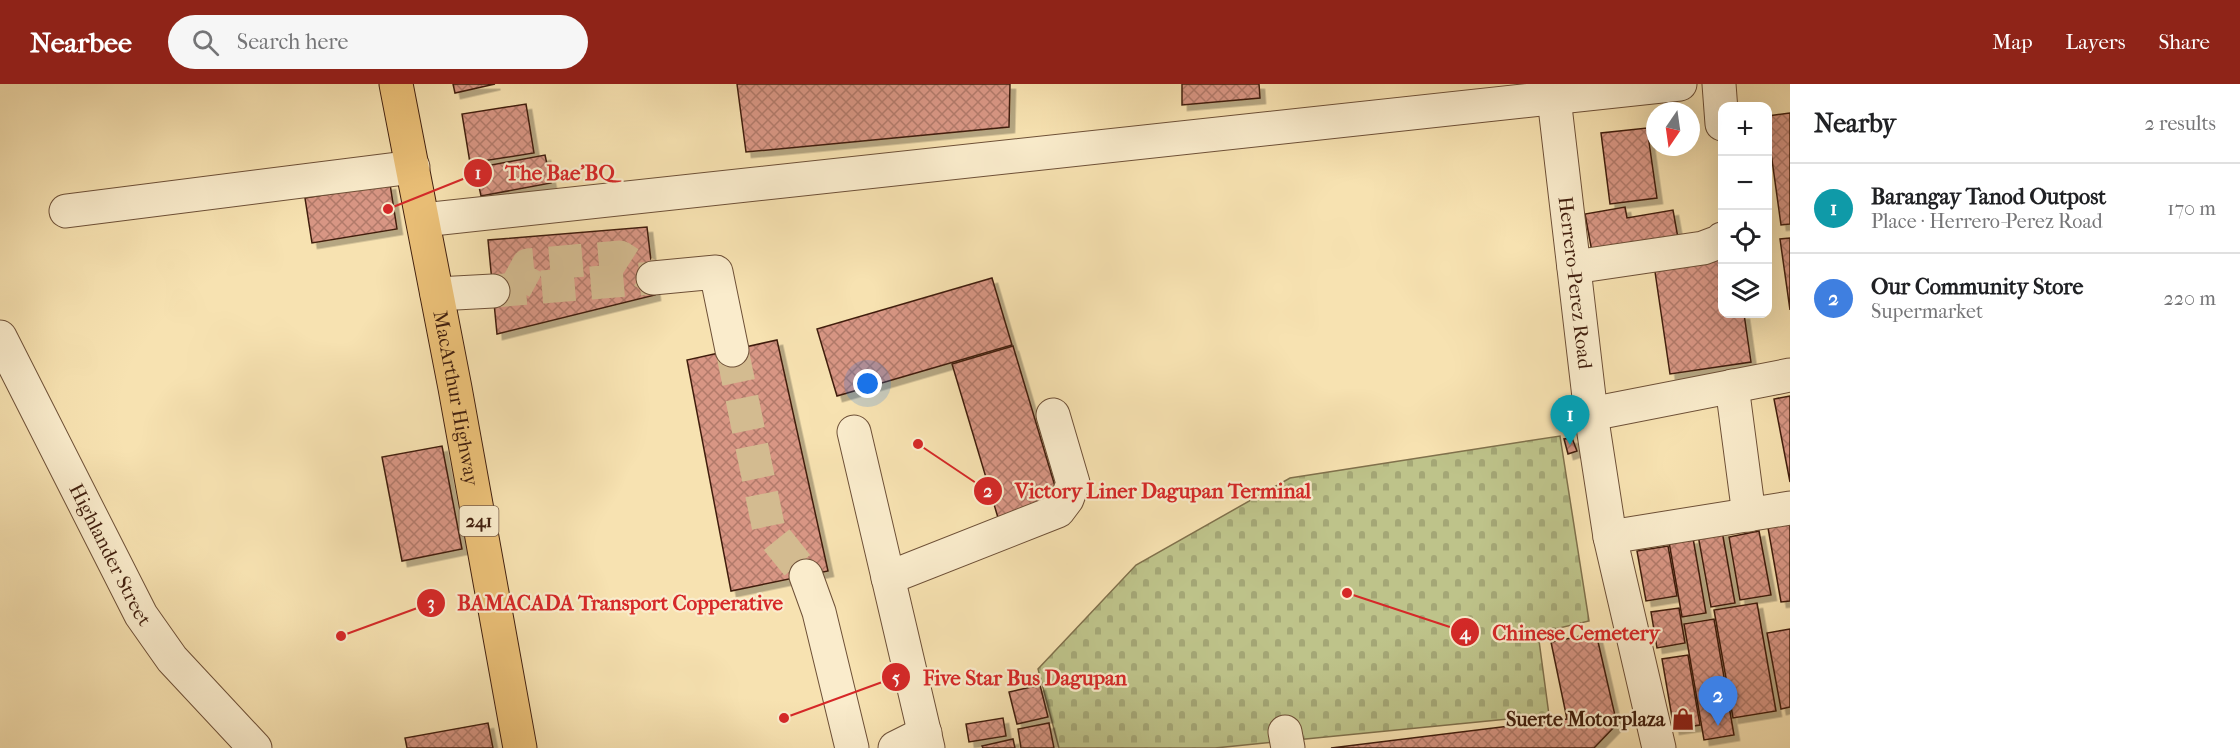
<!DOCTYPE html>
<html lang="en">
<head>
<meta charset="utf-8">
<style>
  body { margin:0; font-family:"IM FELL French Canon",serif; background:#f6f6f6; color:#202124 }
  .controls { position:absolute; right:18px; top:18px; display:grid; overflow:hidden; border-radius:12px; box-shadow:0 6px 24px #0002 }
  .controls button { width:54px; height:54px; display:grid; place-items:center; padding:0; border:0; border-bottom:2px solid #e0e0e0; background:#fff; color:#202124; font:30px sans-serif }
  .compass { position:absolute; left:1646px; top:18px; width:54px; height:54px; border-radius:50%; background:#fff; box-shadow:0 6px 24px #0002; rotate:193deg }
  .you { position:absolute; left:868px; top:300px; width:21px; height:21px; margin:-15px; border:4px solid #fff; border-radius:50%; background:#1a73e8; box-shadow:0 0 0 9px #1a73e833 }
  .badge { display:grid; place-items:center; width:39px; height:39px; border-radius:50%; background:#8f2418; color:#fff; font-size:20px; font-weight:700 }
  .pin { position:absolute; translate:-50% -50px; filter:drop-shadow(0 2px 3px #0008) }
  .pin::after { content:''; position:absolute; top:32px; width:21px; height:18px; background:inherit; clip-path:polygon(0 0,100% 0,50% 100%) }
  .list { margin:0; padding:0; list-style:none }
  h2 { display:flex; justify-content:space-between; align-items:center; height:78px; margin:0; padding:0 24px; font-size:26px }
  h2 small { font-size:20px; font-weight:400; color:#757577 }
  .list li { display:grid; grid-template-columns:39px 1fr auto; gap:18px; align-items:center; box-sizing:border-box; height:90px; padding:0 24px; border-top:2px solid #e0e0e0 }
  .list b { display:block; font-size:22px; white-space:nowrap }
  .list p { margin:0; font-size:20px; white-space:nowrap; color:#757577 }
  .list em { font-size:20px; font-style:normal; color:#757577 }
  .icon { flex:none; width:33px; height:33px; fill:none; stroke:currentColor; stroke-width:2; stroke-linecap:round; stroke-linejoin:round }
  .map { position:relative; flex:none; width:1790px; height:664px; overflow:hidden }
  header { display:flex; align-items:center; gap:36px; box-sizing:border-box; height:84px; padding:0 30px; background:#8f2418; color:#fff }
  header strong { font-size:28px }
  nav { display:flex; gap:33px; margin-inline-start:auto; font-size:21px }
  .search { width:420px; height:54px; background:#f6f6f6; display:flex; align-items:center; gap:15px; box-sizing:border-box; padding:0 21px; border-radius:33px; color:#757577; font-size:22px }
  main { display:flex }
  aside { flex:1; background:#fff }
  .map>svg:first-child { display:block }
  .cemetery { fill:url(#cemetery-stones); stroke:#80714c; stroke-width:1.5 }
  .building { fill:url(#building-cross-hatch); stroke:#411f0e; stroke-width:1.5; filter:url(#shadow) }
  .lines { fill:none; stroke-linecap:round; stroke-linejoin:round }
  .minor-tunnel { stroke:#d3bb90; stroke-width:33; stroke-dasharray:33 16; stroke-linecap:butt }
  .minor-casing { stroke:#6e5037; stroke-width:35 }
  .major-casing { stroke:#411f0e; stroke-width:35 }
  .minor { stroke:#faeccc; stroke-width:33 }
  .major { stroke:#ecc178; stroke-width:33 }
  .labels { text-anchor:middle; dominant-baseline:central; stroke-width:4.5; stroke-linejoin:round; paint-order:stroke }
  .shield { fill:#faeccc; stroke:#785c47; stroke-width:1.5 }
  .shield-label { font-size:18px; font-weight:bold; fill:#411f0e }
  .street-label { font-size:20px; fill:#411f0e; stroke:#faeccc }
  .poi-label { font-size:20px; font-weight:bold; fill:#411f0e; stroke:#faeccc; text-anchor:end }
  .leader { fill:none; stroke:#d62828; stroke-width:2 }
  .callout-dot { fill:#d62828; stroke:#faeccc; stroke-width:2 }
  .mark-label { font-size:18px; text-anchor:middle; font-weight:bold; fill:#fff }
  .callout-label { font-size:21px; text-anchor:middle; font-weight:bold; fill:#d62828; stroke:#faeccc; stroke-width:4.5; stroke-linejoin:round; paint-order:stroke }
</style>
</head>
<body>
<header>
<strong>Nearbee</strong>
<div class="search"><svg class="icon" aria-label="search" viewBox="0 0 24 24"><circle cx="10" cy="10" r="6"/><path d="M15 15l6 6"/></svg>Search here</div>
<nav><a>Map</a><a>Layers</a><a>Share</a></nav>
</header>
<main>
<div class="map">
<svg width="1790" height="664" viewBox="0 0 1790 664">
  <defs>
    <pattern id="cemetery-stones" width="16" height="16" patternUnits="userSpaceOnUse" patternTransform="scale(1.5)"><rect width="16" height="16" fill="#bec38a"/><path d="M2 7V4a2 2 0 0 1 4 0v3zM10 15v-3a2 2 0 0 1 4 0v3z" fill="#a4a776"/></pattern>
    <pattern id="building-cross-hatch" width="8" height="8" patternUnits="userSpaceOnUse" patternTransform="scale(1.5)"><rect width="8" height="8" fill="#d89684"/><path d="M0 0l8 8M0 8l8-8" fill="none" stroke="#b17a6a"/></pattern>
    <filter id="shadow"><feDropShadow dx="5.5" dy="5.5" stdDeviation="0" flood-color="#0004"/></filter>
  </defs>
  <rect width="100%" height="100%" fill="#f7e2b1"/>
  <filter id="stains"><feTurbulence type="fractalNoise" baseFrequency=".00333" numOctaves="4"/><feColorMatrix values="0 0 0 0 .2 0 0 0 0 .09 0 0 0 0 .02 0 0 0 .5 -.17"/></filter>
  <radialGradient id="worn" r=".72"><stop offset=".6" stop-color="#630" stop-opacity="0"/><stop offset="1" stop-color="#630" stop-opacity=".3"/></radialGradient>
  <polygon class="cemetery" points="1560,352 1589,537 1538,549 1549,631 1215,664 1059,664 1038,585 1136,481 1290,394"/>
  <g class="building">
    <polygon points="453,0 495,0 455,9"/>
    <polygon points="737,0 1010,0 1009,43 746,68"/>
    <polygon points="1182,0 1259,0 1260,14 1182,21"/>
    <polygon points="526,20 534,69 470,79 462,30"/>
    <polygon points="1790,29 1790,140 1781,141 1768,47 1768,32"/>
    <polygon points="1647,44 1657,114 1610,120 1601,49"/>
    <polygon points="545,71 551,99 481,112 475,84"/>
    <polygon points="390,100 397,145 312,159 305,114"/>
    <polygon points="1625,123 1627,134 1673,126 1678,154 1592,168 1585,130"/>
    <polygon points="647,143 655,211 497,250 488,156"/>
    <polygon points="1790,154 1790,226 1780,155"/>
    <polygon points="1722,171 1722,230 1744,230 1751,278 1670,290 1654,181"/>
    <polygon points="992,194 1012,261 837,312 817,245"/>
    <polygon points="777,256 828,487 731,507 687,276"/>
    <polygon points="1013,262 1060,419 999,437 952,280"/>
    <polygon points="1790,312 1790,398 1774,315"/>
    <polygon points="1572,354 1577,367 1568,370 1564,355"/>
    <polygon points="442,362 462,465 402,477 382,373"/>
    <polygon points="1790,434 1790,517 1781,518 1767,438"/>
    <polygon points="1722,447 1735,519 1711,523 1698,451"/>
    <polygon points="1759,447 1771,511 1740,516 1729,453"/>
    <polygon points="1693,454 1706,529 1682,533 1669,458"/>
    <polygon points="1668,462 1677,512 1646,517 1637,467"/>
    <polygon points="1757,519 1776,627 1733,634 1714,526"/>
    <polygon points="1679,524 1685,559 1657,564 1651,528"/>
    <polygon points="1714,535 1734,651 1704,656 1684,540"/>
    <polygon points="1790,545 1790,623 1781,625 1767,549"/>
    <polygon points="1596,549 1617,640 1594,664 1331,664 1567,635 1551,558"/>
    <polygon points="1688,571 1700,641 1674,645 1662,575"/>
    <polygon points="1040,601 1048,633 1017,640 1009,608"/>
    <polygon points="1003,634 1006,652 969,658 966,640"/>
    <polygon points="488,639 493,664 407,664 405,654"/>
    <polygon points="1049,639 1054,664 1021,664 1018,645"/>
    <polygon points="1013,655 1015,664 983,664 982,662"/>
  </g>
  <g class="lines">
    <g class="minor-tunnel">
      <polyline points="515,205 528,181 620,173 653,194"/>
      <polyline points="493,207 653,194"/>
      <polyline points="732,266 769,446 806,492"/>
    </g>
    <g class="minor-casing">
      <g id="minor">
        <polyline points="1719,0 1722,40"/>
        <path id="s1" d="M1554,14l37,316 19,123 49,211"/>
        <polyline points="66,127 413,83"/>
        <polyline points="423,136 1680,0"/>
        <polyline points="1574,183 1703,164 1719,158 1722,155"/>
        <polyline points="653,194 716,188 732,266"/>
        <polyline points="437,210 493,207"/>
        <path id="s2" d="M0,253l141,278 31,44 83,89"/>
        <polyline points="1732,302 1749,431"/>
        <polyline points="1591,330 1790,291"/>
        <polyline points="854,348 928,664"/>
        <polyline points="1610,453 1790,424"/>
        <polyline points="806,492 819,528 852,664"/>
        <polyline points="888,494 1058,427 1067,415 1073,399 1053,331"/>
        <polyline points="1285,648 1288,664"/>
        <polyline points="895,664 925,649"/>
      </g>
    </g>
    <g class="major-casing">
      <g id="major">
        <path id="s3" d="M396,0l59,304 65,360"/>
      </g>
    </g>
    <use href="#minor" class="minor"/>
    <use href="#major" class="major"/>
  </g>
  <defs>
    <g id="shop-bare" transform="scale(1.8)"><path d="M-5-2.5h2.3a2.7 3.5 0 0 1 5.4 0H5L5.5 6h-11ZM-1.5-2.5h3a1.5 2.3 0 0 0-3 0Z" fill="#8f2418" stroke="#faeccc" stroke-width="2.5" paint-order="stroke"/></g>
  </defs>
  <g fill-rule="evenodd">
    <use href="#shop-bare" x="1683" y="635"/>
  </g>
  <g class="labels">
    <rect class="shield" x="459.5" y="422" width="39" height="30" rx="4.5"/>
    <g class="shield-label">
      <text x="479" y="437">241</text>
    </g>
    <g class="street-label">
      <text stroke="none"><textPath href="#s1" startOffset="186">Herrero-Perez Road</textPath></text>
      <text stroke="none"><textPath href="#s3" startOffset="320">MacArthur Highway</textPath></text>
      <text stroke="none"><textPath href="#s2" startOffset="244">Highlander Street</textPath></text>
    </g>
    <g class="poi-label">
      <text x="1665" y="635">Suerte Motorplaza</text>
    </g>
  </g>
  <path class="leader" d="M388 125L478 89M918 360L988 407M341 552L431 519M1347 509L1465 548M784 634L896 593"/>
  <g class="callout-dot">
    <circle cx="388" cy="125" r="6"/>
    <circle cx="918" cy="360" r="6"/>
    <circle cx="341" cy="552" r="6"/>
    <circle cx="1347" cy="509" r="6"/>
    <circle cx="784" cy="634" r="6"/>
    <circle cx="478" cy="89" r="15"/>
    <circle cx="988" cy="407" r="15"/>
    <circle cx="431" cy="519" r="15"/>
    <circle cx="1465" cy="548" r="15"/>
    <circle cx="896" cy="593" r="15"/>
  </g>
  <g class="mark-label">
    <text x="478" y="95">1</text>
    <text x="988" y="413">2</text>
    <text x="431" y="525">3</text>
    <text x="1465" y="555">4</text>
    <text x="896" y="600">5</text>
  </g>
  <g class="callout-label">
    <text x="560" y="96">The Bae'BQ</text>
    <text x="1163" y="414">Victory Liner Dagupan Terminal</text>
    <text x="620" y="526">BAMACADA Transport Copperative</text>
    <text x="1576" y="556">Chinese Cemetery</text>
    <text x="1025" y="601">Five Star Bus Dagupan</text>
  </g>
  <rect width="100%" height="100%" filter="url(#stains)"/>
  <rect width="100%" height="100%" fill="url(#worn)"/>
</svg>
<div class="controls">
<button>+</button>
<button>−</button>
<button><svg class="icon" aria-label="locate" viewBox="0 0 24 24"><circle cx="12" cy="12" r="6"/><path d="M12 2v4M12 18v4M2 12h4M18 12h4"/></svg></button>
<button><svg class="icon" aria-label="layers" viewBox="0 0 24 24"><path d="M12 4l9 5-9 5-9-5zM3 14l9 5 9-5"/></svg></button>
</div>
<svg class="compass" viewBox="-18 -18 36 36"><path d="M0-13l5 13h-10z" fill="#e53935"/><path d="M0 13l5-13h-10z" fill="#757577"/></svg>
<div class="you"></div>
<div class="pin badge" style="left:1570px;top:361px;background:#0f9aa8">1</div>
<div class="pin badge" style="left:1718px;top:642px;background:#3f7fe0">2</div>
</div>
<aside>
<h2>Nearby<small>2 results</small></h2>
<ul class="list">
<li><span class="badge" style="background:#0f9aa8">1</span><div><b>Barangay Tanod Outpost</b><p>Place · Herrero-Perez Road</p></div><em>170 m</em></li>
<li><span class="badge" style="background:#3f7fe0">2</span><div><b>Our Community Store</b><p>Supermarket</p></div><em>220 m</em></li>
</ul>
</aside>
</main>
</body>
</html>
